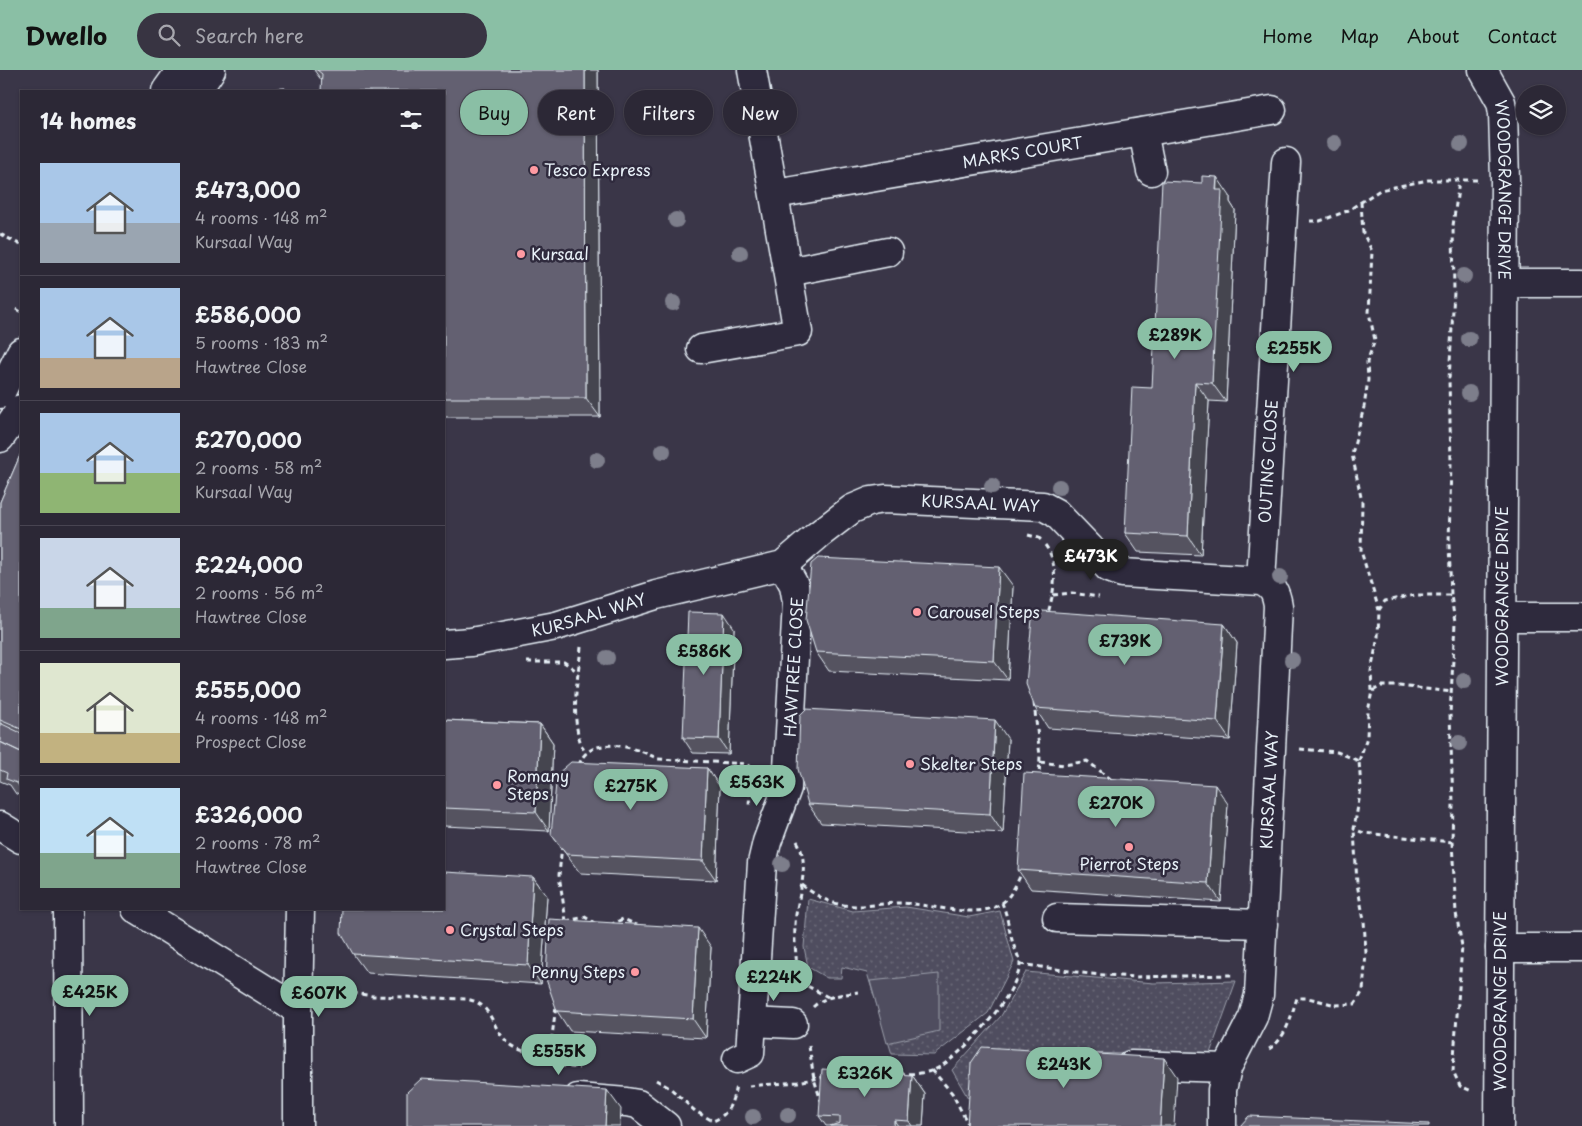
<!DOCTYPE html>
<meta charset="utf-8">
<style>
:root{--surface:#2c2836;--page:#383442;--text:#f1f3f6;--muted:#a6a6ad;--line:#484451;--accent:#8abfa5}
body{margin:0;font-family:"Playpen Sans",sans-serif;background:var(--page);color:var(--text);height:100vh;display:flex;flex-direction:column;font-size:19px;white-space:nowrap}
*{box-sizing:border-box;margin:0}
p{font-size:16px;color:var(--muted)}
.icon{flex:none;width:28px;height:28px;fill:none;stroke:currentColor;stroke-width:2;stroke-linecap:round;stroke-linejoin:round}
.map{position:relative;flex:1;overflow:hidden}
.drawer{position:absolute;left:20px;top:20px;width:425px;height:820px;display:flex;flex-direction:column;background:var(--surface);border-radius:0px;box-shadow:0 1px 4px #0004,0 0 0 1px var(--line)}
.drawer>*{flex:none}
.top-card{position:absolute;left:460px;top:20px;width:475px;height:45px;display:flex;gap:10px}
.buttons{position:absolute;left:1516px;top:15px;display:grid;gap:10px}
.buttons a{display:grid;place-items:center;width:50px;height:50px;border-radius:50%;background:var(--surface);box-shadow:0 1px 4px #0004,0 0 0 1px var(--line);font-size:25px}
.price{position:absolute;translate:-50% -42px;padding:0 11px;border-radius:18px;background:var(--accent);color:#111;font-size:16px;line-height:32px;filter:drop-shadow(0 1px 2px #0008)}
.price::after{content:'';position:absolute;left:50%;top:30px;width:15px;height:11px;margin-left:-8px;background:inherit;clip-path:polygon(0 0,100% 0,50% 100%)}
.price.on{background:#222;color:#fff}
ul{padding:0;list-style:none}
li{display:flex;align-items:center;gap:15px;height:125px;padding:0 20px}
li+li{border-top:1px solid var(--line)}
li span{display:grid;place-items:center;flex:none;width:140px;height:100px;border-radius:0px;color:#555}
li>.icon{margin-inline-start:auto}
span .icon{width:60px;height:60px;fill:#fffc;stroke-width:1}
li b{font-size:21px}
h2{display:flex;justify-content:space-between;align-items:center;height:60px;padding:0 20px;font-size:21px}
.chip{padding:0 18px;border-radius:22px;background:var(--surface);box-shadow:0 1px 4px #0004,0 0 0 1px var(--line);font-size:18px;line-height:45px}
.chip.on{background:var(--accent);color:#111}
header{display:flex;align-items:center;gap:30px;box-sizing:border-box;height:70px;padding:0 25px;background:var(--accent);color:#111}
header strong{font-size:24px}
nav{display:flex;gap:28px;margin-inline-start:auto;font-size:18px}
.search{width:350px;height:45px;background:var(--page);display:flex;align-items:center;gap:12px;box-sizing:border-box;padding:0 18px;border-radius:28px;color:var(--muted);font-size:19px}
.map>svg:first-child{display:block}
</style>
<header>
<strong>Dwello</strong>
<div class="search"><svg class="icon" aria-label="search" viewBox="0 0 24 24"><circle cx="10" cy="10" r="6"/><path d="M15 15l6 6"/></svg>Search here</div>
<nav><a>Home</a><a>Map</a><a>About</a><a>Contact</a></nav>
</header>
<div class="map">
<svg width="1582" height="1056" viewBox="0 0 1582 1056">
<defs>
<pattern id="grass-dots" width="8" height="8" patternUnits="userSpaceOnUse" patternTransform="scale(1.25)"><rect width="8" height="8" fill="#504e5f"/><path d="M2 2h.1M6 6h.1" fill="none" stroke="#696877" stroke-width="1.8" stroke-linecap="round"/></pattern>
</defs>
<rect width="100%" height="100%" fill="#3a3648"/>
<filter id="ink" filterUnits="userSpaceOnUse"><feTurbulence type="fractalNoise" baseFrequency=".02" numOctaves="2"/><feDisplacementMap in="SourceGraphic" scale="10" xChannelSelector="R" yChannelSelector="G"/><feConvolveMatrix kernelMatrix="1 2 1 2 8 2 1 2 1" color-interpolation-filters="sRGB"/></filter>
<g filter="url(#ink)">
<path fill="url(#grass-dots)" stroke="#9ca0ac" d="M808,829l45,12 53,-4 63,10 31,-6 14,51 -26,51 -54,42 -42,-1 -25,-81 -25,-6 -1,11h-14l-19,-11 -4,-20z
M1026,902l128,11 82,-2 -27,75 -208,-5 -33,47 -16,-28 49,-54z"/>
<path fill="#504e5f" stroke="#9ca0ac" d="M939,904v57l-52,12 -17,-62z"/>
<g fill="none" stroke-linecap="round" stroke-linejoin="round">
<g stroke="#e8f1f8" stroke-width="31">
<g id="minor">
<path id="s1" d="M1483,0l18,32 2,11 2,66 -6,947"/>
<path d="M1143,62l8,39"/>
<path id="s2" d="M775,124l497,-84"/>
<path d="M788,202l100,-20"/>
<path d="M1505,213h77"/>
<path d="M701,279l97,-17 -46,-262"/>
<path id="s3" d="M1261,511l25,-419"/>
<path d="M1502,547h80"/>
<path id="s4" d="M444,574l27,-2 85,-16 100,-31 127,-30 35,-30 34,-26 19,-8 14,-2 158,7 13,7 53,55 13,5 139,8c12,5 15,12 17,25l-18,369 -1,20 -6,22 -26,51 -5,22v36"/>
<path d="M0,756l21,13"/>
<path d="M68,839l1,217"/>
<path d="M136,839l162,101"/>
<path d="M1057,848l206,6"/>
<path d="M1500,878h82"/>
<path d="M752,952l41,2"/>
<path id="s5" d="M737,989l13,-6 12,-190 5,-21 20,-54 10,-186 -3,-17 -11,-20"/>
<path d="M1131,995l96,3"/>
<path d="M578,1028l48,4 12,2 28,22"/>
<path d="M298,1056v-116l2,-101"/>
</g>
</g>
<g stroke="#e8f1f8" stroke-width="31">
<path id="major" d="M166,21l15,-21
M197,21l14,-21
M0,324l21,-42
M0,368l21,-29"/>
</g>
<path stroke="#e8f1f8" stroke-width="3" stroke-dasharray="5 4" stroke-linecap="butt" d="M1361,132l2,31 9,18 -3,62 6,27 -8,22 1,18 -4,27 -12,47 10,48 -1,49 18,59
M1310,151h10l27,-10 33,-21 48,-10h49
M0,164l21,11
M16,239l5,3
M1028,465l11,3 2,2
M1045,475c15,19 9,47 3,68
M1053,525l19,-2 27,4
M581,577c-3,32 -13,78 5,107
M527,592h37l14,10
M1373,621l8,-5h18l53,6
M1034,633l6,53 -1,21
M1300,679l37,3 22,9 2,27 -7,41 10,4 88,9 1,-38 -3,-90 5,-91 -4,-28 -2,-51 2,-82 -2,-82 5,-88 -1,-66 6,-45
M1359,691l8,-24 1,-25 4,-21 -1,-20 7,-34 1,-27 6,-9 30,-6h36
M1040,692l24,3 23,-4 25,19
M579,695c10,-32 58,-18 79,-6l89,5 4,5 -2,38
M797,771c15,26 -1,57 -2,84 -1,19 2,37 3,56l30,16
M1452,772l4,71 6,33 -9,125 7,15 12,5
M562,775l-3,30 7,46 -1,2
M802,815c12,9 26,18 41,20 19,3 39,-2 57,-2 29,0 77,18 102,0 8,-5 17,-23 20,-32
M566,851l19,-4 11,7
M610,855l13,-6 16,7
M1020,894l70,10 45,3 97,-2
M326,919l47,7 93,3c29,5 23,29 44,45 11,9 24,8 36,13 5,2 9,6 14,8 6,2 13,2 19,3
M813,937c12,-12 30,-12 45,-15
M809,976l5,33 7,22
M1269,979c17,-10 22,-33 28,-51h11l28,7 19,-1 8,-13 3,-38 -2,-33 -7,-36 -3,-55
M546,987l5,-13 5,-38
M932,1000l20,23 17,33
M873,1003c19,-1 42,4 61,-3 27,-12 83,-75 86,-105 0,-7 -6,-17 -8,-25 -4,-13 -4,-23 -10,-37
M656,1010l14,8 25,23 18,10c16,-6 20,-20 23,-36
M749,1016l49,-4 26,-5"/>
<use href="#minor" stroke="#2f2a3d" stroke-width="28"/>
<use href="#major" stroke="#2f2a3d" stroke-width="28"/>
</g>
<g fill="#7d7e8b">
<circle cx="1334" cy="73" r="8"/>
<circle cx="1461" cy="74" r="8"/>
<circle cx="676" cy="150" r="8"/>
<circle cx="740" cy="183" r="8"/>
<circle cx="1464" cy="206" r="8"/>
<circle cx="673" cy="233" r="8"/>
<circle cx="1469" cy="269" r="8"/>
<circle cx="1469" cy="323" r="8"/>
<circle cx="663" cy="381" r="8"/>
<circle cx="597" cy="390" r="8"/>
<circle cx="992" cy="416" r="8"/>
<circle cx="1059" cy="417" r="8"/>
<circle cx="1280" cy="507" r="8"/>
<circle cx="607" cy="588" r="8"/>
<circle cx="1292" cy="590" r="8"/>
<circle cx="1464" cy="611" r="8"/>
<circle cx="1459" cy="673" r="8"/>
<circle cx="782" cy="794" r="8"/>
<circle cx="788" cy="1045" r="8"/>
<circle cx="753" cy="1047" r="8"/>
</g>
<path fill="#555361" stroke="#e8f1f8" d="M314,0h284l2,347h-156v-326l-122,-10z
M1230,126v6l5,8 -9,192 -17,-1 -8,154 -63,-3 -13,-19 27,-145z
M21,383v342l-5,-1 -6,-9 -10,-4v-279z
M1013,516l-5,94 -179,-9 -13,-19z
M1224,554l13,19 -7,97 -182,-12 -13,-20z
M734,558l-5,126 -36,-1 -10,-15z
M444,650l96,4 13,19 -4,88 -105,-5z
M1008,669l-5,94 -182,-10 -13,-19z
M707,698l13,19 -4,93 -136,-7 -29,-39z
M1228,734l-7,98 -190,-13 -13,-19z
M533,807l14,19 -6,88 -174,-11 -14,-19z
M711,877l-5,91 -136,-7 -13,-20z
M912,1005l13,19 -2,32h-97l-7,-10z"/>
<path fill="#45444f" stroke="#e8f1f8" d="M585,0h13l2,347 -14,-19z
M1217,107l13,19v6l5,8 -9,192 -14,-19z
M1195,312l14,19 -8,154 -13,-19z
M999,497l14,19 -5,94 -14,-19z
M724,543l10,15 -5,126 -10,-15z
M1224,554l13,19 -7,97 -13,-19z
M995,650l13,19 -5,94 -13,-19z
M540,654l13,19 -4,88 -13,-19z
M707,698l13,19 -4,93 -13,-19z
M21,702v17l-4,-6z
M1215,715l13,19 -7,98 -13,-19z
M533,807l14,19 -6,88 -13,-19z
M698,858l13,19 -5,91 -13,-19z
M1164,988l13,19 -3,49h-14z
M912,1005l13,19 -2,32h-11l-3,-5z
M607,1020l14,19 -1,17h-15z
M894,1050l4,6h-4z"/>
<path fill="#636171" stroke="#e8f1f8" d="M317,0h268l1,328h-142v-307h-123l1,-17z
M285,18v3h-58z
M1202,106l15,1 -1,13h6l-10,193 -17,-1 -7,154 -63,-3 7,-146 20,1 10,-207 40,2z
M21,383v276l-21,-9v-218z
M818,488l181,9 -5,94 -178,-9 -10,-32 5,-56z
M1042,541l182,13 -7,97 -182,-13 -9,-24 6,-65z
M688,542l36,1 -5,126 -36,-1z
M806,639l189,11 -5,94 -182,-10 -10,-35 2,-54z
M444,650l96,4 -4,88 -92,-4z
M0,653l21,10v19l-21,-10z
M0,672l21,10v20l-4,11 -11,-4 1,-6 -7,-3z
M571,692l136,6 -4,93 -137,-7 -15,-20 6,-60z
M1024,703l191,12 -7,98 -190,-13z
M444,802l89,5 -5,88 -175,-11 -12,-21 1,-24h102z
M549,849l149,9 -5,91 -136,-8 -11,-32z
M982,977l182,11 -4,68h-193l4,-63z
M822,999l90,6 -3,46 -15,-1v6h-64l10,-3v-6l-21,-1z
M421,1009l186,11 -2,36h-198v-34z
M1249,1046l180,8v2h-189z"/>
</g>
<g fill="#ff9aa2" stroke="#2f2a3d" stroke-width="2">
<circle cx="534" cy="100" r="5"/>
<circle cx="521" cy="184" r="5"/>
<circle cx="917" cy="542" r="5"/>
<circle cx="910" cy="694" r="5"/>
<circle cx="497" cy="715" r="5"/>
<circle cx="1129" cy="777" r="5"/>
<circle cx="450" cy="860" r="5"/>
<circle cx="635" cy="902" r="5"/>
</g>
<g text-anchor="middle" stroke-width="5" stroke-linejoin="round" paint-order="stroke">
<g font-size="16" fill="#e8f1f8" stroke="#2f2a3d">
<text dy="6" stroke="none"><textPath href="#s2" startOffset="251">MARKS COURT</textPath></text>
<text dy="6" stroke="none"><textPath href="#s1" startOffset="125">WOODGRANGE DRIVE</textPath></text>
<text dy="6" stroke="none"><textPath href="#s3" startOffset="120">OUTING CLOSE</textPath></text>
<text dy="6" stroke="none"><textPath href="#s4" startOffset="568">KURSAAL WAY</textPath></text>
<text transform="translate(1502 526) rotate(-90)" y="6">WOODGRANGE DRIVE</text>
<text dy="6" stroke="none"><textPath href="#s4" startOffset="148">KURSAAL WAY</textPath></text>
<text dy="6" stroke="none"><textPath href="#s5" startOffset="405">HAWTREE CLOSE</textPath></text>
<text transform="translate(1269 720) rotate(-87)" y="6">KURSAAL WAY</text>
<text transform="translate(1500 931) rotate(-90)" y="6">WOODGRANGE DRIVE</text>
</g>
<g font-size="16" fill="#e8f1f8" stroke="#2f2a3d" text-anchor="start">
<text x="544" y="106">Tesco Express</text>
<text x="531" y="190">Kursaal</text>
<text x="927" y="548">Carousel Steps</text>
<text x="920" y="700">Skelter Steps</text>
<text x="507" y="712">Romany<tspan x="507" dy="18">Steps</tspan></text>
<text x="1129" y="800" text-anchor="middle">Pierrot Steps</text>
<text x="460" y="866">Crystal Steps</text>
<text x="625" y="908" text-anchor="end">Penny Steps</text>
</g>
</g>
</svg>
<div class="buttons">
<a><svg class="icon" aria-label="layers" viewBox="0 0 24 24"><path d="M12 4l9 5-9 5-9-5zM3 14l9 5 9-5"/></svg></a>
</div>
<b class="price" style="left:1175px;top:290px">£289K</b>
<b class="price" style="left:1294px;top:303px">£255K</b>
<b class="price on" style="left:1091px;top:511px">£473K</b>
<b class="price" style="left:1125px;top:596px">£739K</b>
<b class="price" style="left:704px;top:606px">£586K</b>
<b class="price" style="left:757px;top:737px">£563K</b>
<b class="price" style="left:631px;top:741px">£275K</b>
<b class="price" style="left:1116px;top:758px">£270K</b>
<b class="price" style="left:774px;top:932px">£224K</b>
<b class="price" style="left:90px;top:947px">£425K</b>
<b class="price" style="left:319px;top:948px">£607K</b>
<b class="price" style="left:559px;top:1006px">£555K</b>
<b class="price" style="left:1064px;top:1019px">£243K</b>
<b class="price" style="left:865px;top:1028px">£326K</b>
<div class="top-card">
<a class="chip on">Buy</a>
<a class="chip">Rent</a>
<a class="chip">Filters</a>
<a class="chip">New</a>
</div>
<section class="drawer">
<h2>14 homes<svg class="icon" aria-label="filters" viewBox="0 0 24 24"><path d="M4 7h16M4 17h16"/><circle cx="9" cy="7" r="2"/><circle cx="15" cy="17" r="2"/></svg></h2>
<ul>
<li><span style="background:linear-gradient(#a9c7e8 60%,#9aa5b1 0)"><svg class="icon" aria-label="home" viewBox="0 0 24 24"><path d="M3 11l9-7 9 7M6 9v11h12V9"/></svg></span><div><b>£473,000</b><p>4 rooms · 148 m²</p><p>Kursaal Way</p></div></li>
<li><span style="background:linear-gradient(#a9c7e8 70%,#b9a48a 0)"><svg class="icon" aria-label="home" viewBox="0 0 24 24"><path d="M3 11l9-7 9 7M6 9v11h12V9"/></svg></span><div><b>£586,000</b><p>5 rooms · 183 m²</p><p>Hawtree Close</p></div></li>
<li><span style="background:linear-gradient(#a9c7e8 60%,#8fb573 0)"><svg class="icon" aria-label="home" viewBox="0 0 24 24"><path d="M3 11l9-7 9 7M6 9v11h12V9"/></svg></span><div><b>£270,000</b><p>2 rooms · 58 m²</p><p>Kursaal Way</p></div></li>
<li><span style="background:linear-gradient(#c9d6e8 70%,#7fa58c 0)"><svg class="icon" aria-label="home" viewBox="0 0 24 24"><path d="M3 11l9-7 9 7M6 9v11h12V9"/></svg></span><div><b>£224,000</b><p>2 rooms · 56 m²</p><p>Hawtree Close</p></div></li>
<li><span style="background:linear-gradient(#dfe7d0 70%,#c2b280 0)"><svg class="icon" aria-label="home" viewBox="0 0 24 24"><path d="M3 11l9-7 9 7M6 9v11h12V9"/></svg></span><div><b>£555,000</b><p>4 rooms · 148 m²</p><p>Prospect Close</p></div></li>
<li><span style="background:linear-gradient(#bfe0f5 65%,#7fa58c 0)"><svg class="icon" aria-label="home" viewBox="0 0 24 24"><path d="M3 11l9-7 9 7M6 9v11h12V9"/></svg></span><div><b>£326,000</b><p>2 rooms · 78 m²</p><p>Hawtree Close</p></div></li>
</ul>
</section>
</div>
